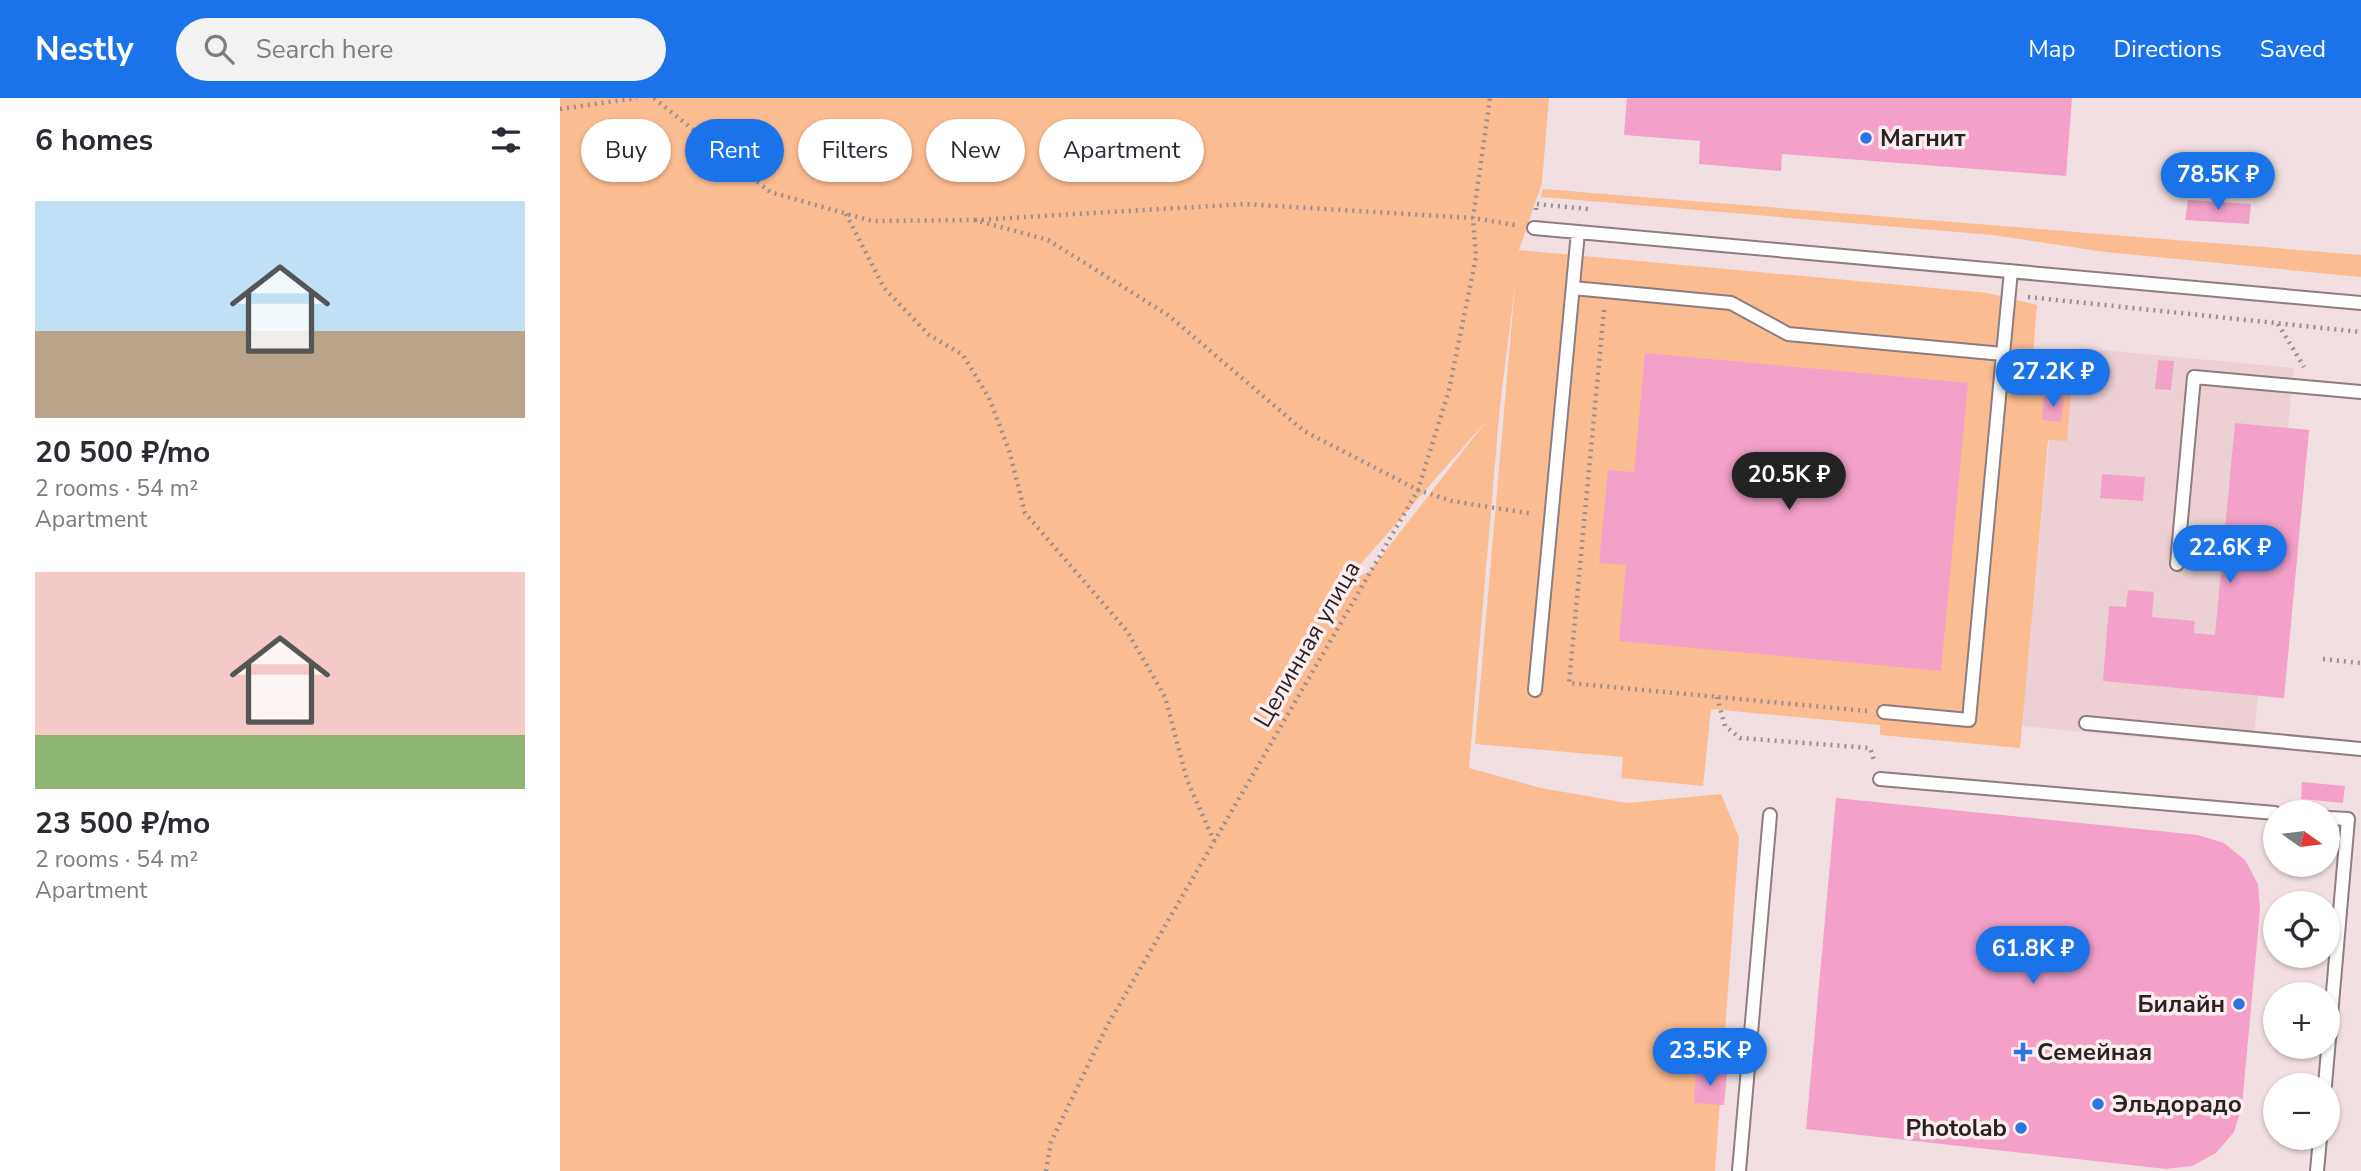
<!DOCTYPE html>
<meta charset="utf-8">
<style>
:root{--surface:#fff;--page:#f2f2f3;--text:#2b2b33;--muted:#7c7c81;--accent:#1a73e8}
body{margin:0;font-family:"Nunito Sans",sans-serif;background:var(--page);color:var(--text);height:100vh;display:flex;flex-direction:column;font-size:26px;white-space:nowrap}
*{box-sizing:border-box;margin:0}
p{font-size:23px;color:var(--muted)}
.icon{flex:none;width:38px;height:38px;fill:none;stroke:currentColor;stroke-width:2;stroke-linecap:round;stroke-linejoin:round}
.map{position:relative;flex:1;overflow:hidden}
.side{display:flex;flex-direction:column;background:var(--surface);width:560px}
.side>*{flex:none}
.hud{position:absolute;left:21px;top:21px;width:665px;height:63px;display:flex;gap:14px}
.needle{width:46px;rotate:104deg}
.buttons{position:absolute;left:1703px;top:702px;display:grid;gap:14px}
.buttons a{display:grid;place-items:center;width:77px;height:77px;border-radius:50%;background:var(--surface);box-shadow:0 2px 5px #0004;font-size:35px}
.price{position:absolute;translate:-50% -60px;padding:0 16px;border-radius:24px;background:var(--accent);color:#fff;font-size:23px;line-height:46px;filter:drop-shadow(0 2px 4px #0008)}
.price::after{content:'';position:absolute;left:50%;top:42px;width:21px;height:16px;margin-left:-10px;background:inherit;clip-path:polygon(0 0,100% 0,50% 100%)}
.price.selected{background:#222;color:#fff}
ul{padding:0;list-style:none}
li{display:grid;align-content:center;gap:14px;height:371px;padding:0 35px}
li span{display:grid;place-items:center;height:217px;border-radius:0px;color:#555}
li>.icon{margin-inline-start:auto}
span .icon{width:126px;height:126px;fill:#fffc;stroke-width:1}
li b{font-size:30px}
h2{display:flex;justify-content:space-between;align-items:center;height:84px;padding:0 35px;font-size:30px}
.pill{padding:0 24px;border-radius:32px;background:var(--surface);box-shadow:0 2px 5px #0004;font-size:24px;line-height:63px}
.pill.selected{background:var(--accent);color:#fff}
header{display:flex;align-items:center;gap:42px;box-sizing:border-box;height:98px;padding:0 35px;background:var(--accent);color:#fff}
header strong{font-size:33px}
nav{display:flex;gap:38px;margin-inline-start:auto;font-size:24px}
.search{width:490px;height:63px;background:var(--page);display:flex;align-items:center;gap:18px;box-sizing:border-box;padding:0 24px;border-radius:38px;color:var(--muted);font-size:26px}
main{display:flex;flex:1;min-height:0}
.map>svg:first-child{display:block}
</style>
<header>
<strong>Nestly</strong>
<div class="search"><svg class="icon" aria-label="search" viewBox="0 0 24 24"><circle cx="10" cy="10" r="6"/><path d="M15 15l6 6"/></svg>Search here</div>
<nav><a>Map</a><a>Directions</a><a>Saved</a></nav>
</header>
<main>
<section class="side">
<h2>6 homes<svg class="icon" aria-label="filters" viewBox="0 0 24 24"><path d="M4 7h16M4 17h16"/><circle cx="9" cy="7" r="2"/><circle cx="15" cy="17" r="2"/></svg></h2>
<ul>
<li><span style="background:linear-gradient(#bfe0f5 60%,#b9a48a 0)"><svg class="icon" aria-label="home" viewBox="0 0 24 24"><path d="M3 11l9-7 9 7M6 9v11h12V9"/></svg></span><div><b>20 500 ₽/mo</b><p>2 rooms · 54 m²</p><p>Apartment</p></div></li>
<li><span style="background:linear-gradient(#f6c9c9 75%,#8fb573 0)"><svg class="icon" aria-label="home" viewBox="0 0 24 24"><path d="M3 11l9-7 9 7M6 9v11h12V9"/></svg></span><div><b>23 500 ₽/mo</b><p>2 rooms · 54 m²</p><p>Apartment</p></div></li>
</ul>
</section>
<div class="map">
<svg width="1801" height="1073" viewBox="0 0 1801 1073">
<rect width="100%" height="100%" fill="#f2dfe1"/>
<path fill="#ecd0d3" d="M1520,250l214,20 -6,60 21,2 -25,268 -26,-2 -5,52 -232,-22 28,-286 18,1 -13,-71 1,-14z"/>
<path fill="#fcbc91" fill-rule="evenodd" d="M0,0h989l-7,85 -23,67 469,43 49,12 -5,62 41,4 -6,70 -19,-1 -28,308 -140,-13v-10l-169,-16 -8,77 -82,-8 2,-21 -148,-13 40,-458 -15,119 -31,363 72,20 86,15 94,-9 18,43 -24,334h-1155zM927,322l-117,151 -26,13v-1z
M983,91l818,66v22l-256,-25 -112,-17 -452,-38z"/>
<path fill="#f4a1ca" d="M1067,0h445l-6,78 -284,-22 -1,17 -82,-7 1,-23 -76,-6z
M1628,102l63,4 -2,20 -64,-4z
M1085,255l323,30 -27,288 -322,-30 7,-76 -27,-2 9,-93 26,2z
M1598,262l16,1 -3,29 -16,-1z
M1484,298l20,2 -3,24 -19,-2z
M1675,325l74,7 -25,268 -181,-17 6,-75 17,1 2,-17 26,2 -2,25 43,4 -1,12 21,2z
M1542,376l43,3 -2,24 -43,-3z
M1742,684l43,4 -2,17 -42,-4z
M1276,700l362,37 26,8 21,17 13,24 2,26 -18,196 -8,26 -18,21 -24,13 -26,3 -360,-40z
M1136,972l31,3 -3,32 -30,-2z"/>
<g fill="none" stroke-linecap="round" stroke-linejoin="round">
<g stroke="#8e7d7f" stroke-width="16">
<path id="lane" d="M974,130l827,75
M1013,190l158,15 57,31 215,20 8,-83
M1617,466l17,-187 167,15
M975,592l43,-458
M1324,614l85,8 34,-366
M1526,625l275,26
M1320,681l395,34
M1765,987l23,-266 -20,-1
M1179,1073l31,-356
M1757,1073l3,-33"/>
</g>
<path stroke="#9b8e8f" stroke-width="4.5" stroke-dasharray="2 5" stroke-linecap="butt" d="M94,0l116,94 102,29 103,-1 73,20 120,75 136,116 114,59 34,11 81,13
M0,11l77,-11
M976,112v-6l52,5
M286,116l38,74 45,47 34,20 26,43 20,52 16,63 102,118 38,66 22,83 27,61
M415,122l270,-16 228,14 42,7
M1468,199l333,35
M1044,212l-35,373 298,28
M1718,226l26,43
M1763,561l38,4
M1157,599l8,29 15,12 130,10 5,15
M486,1073l5,-29 56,-116 311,-536 31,-100 27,-133 -3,-39 17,-120"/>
<use href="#lane" stroke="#fff" stroke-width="12"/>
</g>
<g fill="#2c74e0" stroke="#fdedef" stroke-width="2.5">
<circle cx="1306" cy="40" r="7"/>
<circle cx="1679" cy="906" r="7"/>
<path d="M1459.5 943.5h7v7h7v7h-7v7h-7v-7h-7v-7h7z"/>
<circle cx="1538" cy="1006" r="7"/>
<circle cx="1461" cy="1030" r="7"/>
</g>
<g text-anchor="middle" stroke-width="7" stroke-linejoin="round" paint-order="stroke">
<g font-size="24" font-weight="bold" fill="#292223" stroke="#fdedef" text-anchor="start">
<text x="1320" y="48">Магнит</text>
<text x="1665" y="914" text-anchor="end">Билайн</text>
<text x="1477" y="962">Семейная</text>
<text x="1552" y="1014">Эльдорадо</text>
<text x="1447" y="1038" text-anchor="end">Photolab</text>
</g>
<g font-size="24" fill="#292223" stroke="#fdedef">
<text transform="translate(747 546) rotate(-60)" y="8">Целинная улица</text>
</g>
</g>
</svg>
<div class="buttons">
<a><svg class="needle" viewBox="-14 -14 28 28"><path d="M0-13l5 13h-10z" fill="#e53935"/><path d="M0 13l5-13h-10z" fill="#7c7c81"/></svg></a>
<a><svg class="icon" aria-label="locate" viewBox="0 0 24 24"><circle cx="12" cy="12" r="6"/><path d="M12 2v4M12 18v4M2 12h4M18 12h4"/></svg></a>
<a>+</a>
<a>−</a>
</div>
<b class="price" style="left:1658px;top:114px">78.5K ₽</b>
<b class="price" style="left:1493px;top:311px">27.2K ₽</b>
<b class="price selected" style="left:1229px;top:414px">20.5K ₽</b>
<b class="price" style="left:1670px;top:487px">22.6K ₽</b>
<b class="price" style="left:1473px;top:888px">61.8K ₽</b>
<b class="price" style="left:1150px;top:990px">23.5K ₽</b>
<div class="hud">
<a class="pill">Buy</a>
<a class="pill selected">Rent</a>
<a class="pill">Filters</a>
<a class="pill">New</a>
<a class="pill">Apartment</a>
</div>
</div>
</main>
